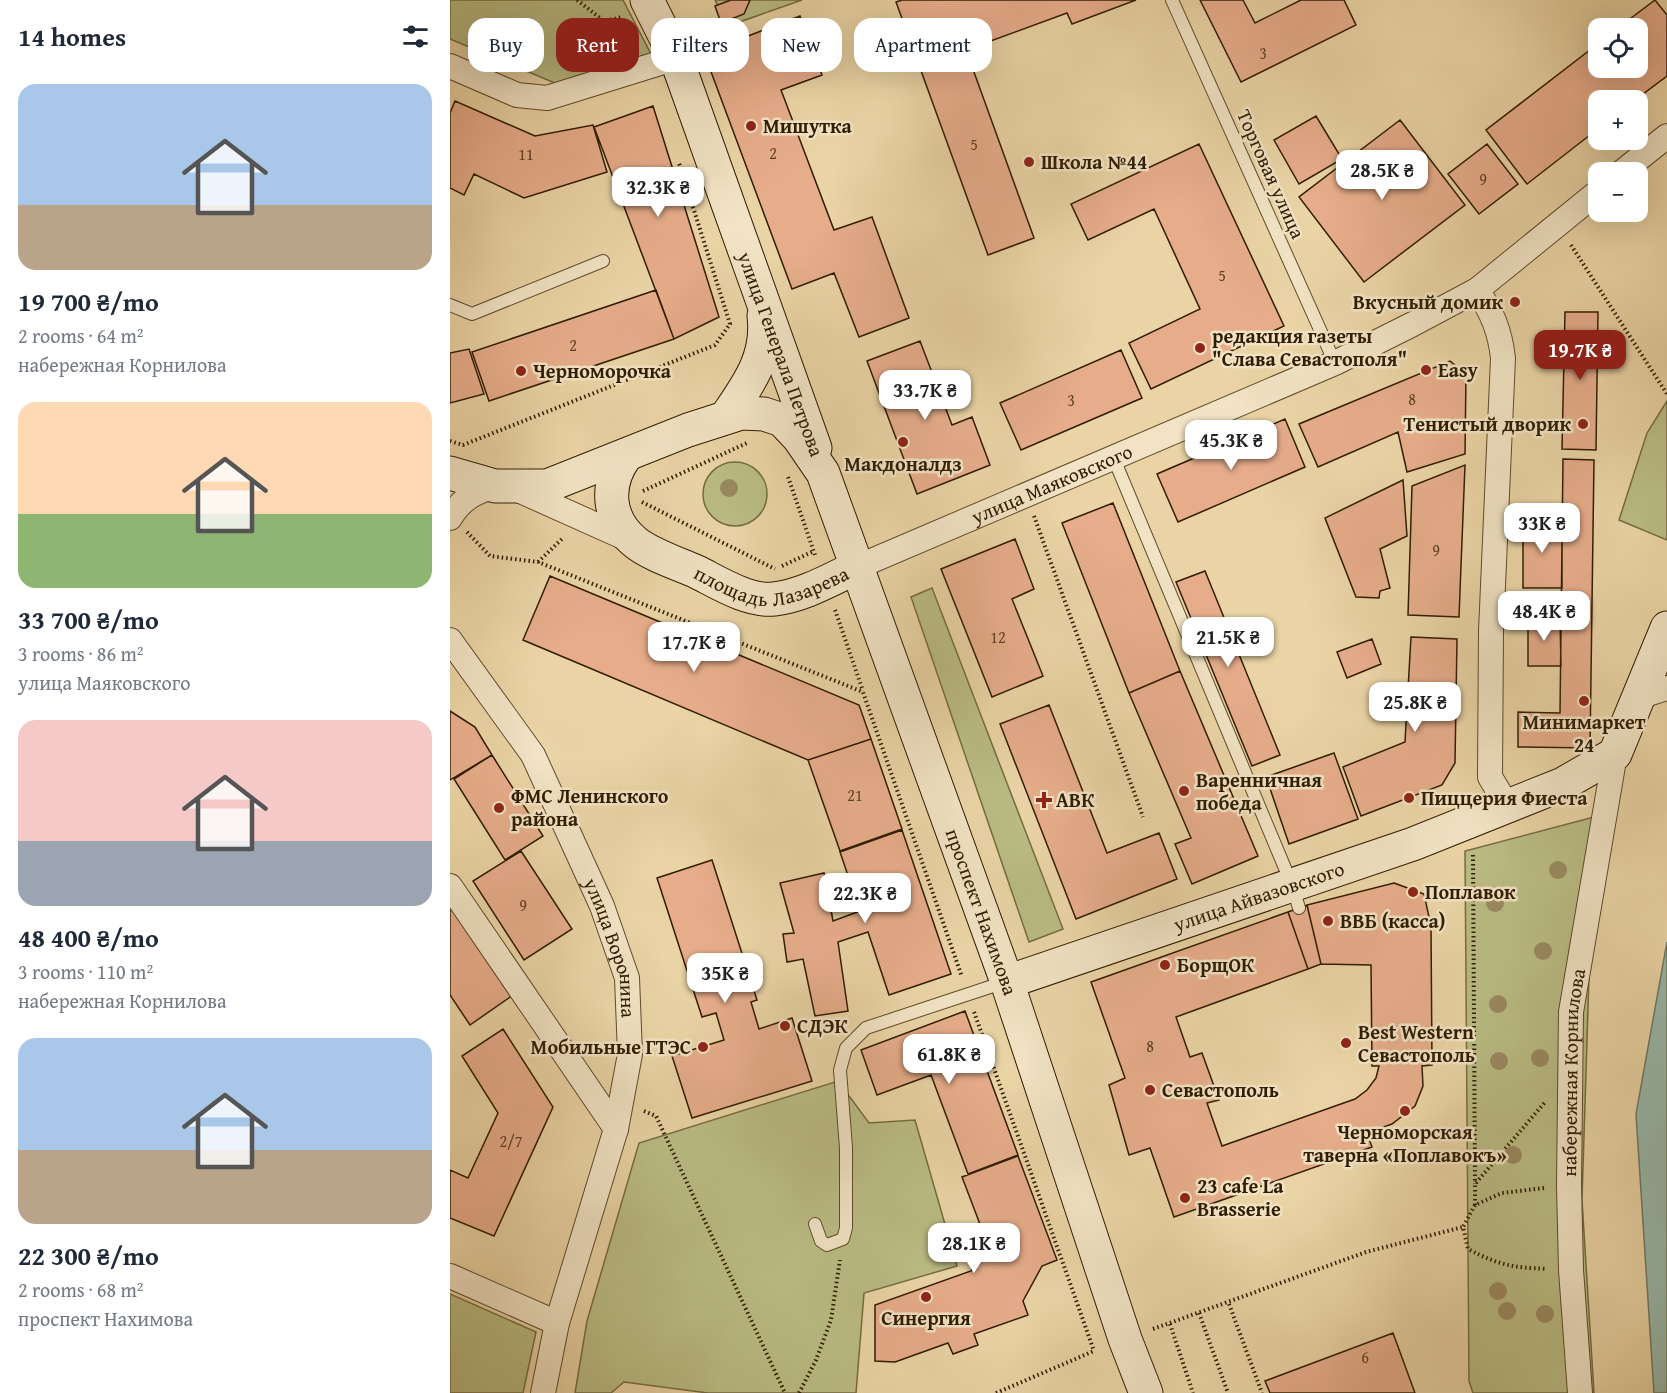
<!DOCTYPE html>
<meta charset="utf-8">
<style>
:root{--surface:#fff;--page:#f6f6f7;--text:#1f2937;--muted:#747a83;--accent:#8f2418}
body{margin:0;font-family:"Gentium Book Plus",serif;background:var(--page);color:var(--text);height:100vh;display:flex;flex-direction:column;font-size:22px;white-space:nowrap}
*{box-sizing:border-box;margin:0}
p{font-size:20px;color:var(--muted)}
.icon{flex:none;width:33px;height:33px;fill:none;stroke:currentColor;stroke-width:2;stroke-linecap:round;stroke-linejoin:round}
.map{position:relative;flex:1;overflow:hidden}
.drawer{display:flex;flex-direction:column;background:var(--surface);width:450px}
.drawer>*{flex:none}
.top-card{position:absolute;left:18px;top:18px;width:570px;height:54px;display:flex;gap:12px}
.buttons{position:absolute;left:1138px;top:18px;display:grid;gap:12px}
.buttons a{display:grid;place-items:center;width:60px;height:60px;border-radius:12px;background:var(--surface);box-shadow:0 6px 24px #0002;font-size:30px}
.price{position:absolute;translate:-50% -51px;padding:0 14px;border-radius:12px;background:#fff;color:#222;font-size:20px;line-height:39px;filter:drop-shadow(0 2px 3px #0008)}
.price::after{content:'';position:absolute;left:50%;top:36px;width:18px;height:14px;margin-left:-9px;background:inherit;clip-path:polygon(0 0,100% 0,50% 100%)}
.price.on{background:var(--accent);color:#fff}
ul{padding:0;list-style:none}
li{display:grid;align-content:center;gap:12px;height:318px;padding:0 18px}
li span{display:grid;place-items:center;height:186px;border-radius:18px;color:#555}
li>.icon{margin-inline-start:auto}
span .icon{width:108px;height:108px;fill:#fffc;stroke-width:1}
li b{font-size:26px}
h2{display:flex;justify-content:space-between;align-items:center;height:72px;padding:0 18px;font-size:26px}
.tag{padding:0 21px;border-radius:18px;background:var(--surface);box-shadow:0 6px 24px #0002;font-size:21px;line-height:54px}
.tag.on{background:var(--accent);color:#fff}
main{display:flex;flex:1;min-height:0}
.map>svg:first-child{display:block}
</style>
<main>
<section class="drawer">
<h2>14 homes<svg class="icon" aria-label="filters" viewBox="0 0 24 24"><path d="M4 7h16M4 17h16"/><circle cx="9" cy="7" r="2"/><circle cx="15" cy="17" r="2"/></svg></h2>
<ul>
<li><span style="background:linear-gradient(#a9c7e8 65%,#b9a48a 0)"><svg class="icon" aria-label="home" viewBox="0 0 24 24"><path d="M3 11l9-7 9 7M6 9v11h12V9"/></svg></span><div><b>19 700 ₴/mo</b><p>2 rooms · 64 m²</p><p>набережная Корнилова</p></div></li>
<li><span style="background:linear-gradient(#ffd9b3 60%,#8fb573 0)"><svg class="icon" aria-label="home" viewBox="0 0 24 24"><path d="M3 11l9-7 9 7M6 9v11h12V9"/></svg></span><div><b>33 700 ₴/mo</b><p>3 rooms · 86 m²</p><p>улица Маяковского</p></div></li>
<li><span style="background:linear-gradient(#f6c9c9 65%,#9aa5b1 0)"><svg class="icon" aria-label="home" viewBox="0 0 24 24"><path d="M3 11l9-7 9 7M6 9v11h12V9"/></svg></span><div><b>48 400 ₴/mo</b><p>3 rooms · 110 m²</p><p>набережная Корнилова</p></div></li>
<li><span style="background:linear-gradient(#a9c7e8 60%,#b9a48a 0)"><svg class="icon" aria-label="home" viewBox="0 0 24 24"><path d="M3 11l9-7 9 7M6 9v11h12V9"/></svg></span><div><b>22 300 ₴/mo</b><p>2 rooms · 68 m²</p><p>проспект Нахимова</p></div></li>
</ul>
</section>
<div class="map">
<svg width="1217" height="1393" viewBox="0 0 1217 1393">
<rect width="100%" height="100%" fill="#ead4a5"/>
<filter id="stains"><feTurbulence type="fractalNoise" baseFrequency=".00333" numOctaves="4"/><feColorMatrix values="0 0 0 0 .2 0 0 0 0 .09 0 0 0 0 .02 0 0 0 .5 -.17"/></filter>
<radialGradient id="worn" r=".72"><stop offset=".6" stop-color="#630" stop-opacity="0"/><stop offset="1" stop-color="#630" stop-opacity=".3"/></radialGradient>
<path fill="#babc84" stroke="#756c42" stroke-width="1.5" d="M0,0h173l29,56 -90,30 -112,-47z
M265,0h87l-74,26z
M1217,401v139l-48,-20 28,-87z
M253 494a32 32 0 1 1 64 0a32 32 0 1 1-64 0Z
M482,588l131,341 -34,13 -118,-345z
M1144,817l-12,383 12,193h-121l-4,-12 -4,-530z
M388,1081l31,42 46,-3 42,146 -93,27 -8,100h-148l-84,-11 -13,11h-36l12,-72 52,-178z
M0,1294l86,38 -13,61h-73z"/>
<path fill="#98b8ab" stroke="#6e7a67" stroke-width="1.5" d="M1217,942v451h-13l-18,-279z"/>
<path fill="#e7ad8b" stroke="#301c01" stroke-width="1.5" d="M281,0h19l-6,14 -23,9 -6,-17z
M452,0h234l-64,24 -5,-11 -101,37 68,188 -46,17 -92,-253z
M750,0h43l12,23 46,-23h43l12,25 -115,57z
M1205,0l12,15v61l-32,24h-36v28l-72,56 -41,-54 113,-87v25h39v-40h-20z
M350,16l22,59 -41,15 53,140 38,-13 37,101 -50,19 -25,-64 -42,16 -88,-236z
M5,101l80,35 58,-11 14,47 -83,26 -50,-24 -10,21 -14,-7v-75z
M203,106l66,211 -45,22 -80,-212z
M866,116l26,43 -43,25 -25,-44z
M950,120l65,85 -101,77 -65,-85z
M749,144l85,182 -133,63 -22,-46 71,-34 -46,-100 -66,31 -17,-36z
M1037,144l31,40 -39,30 -31,-40z
M206,290l18,49 -185,62 -17,-49z
M1115,312h33l-2,138 -34,-1z
M470,341l32,84 20,-8 18,48 -73,29 -50,-133z
M19,349l15,45 -34,9v-50z
M671,350l21,48 -121,52 -21,-47z
M1000,361l16,13 -1,80 -58,18 -9,-40 -80,35 -19,-43z
M835,419l20,48 -127,55 -21,-48z
M1113,459l31,1 -4,288 -72,-1v-35l42,1z
M1015,465l-6,152 -51,-2 4,-129z
M953,480l4,56 -27,13 10,39 -10,3 -1,7 -23,-1 -31,-79z
M663,503l67,168 -51,22 -67,-170z
M1073,519h39v69h-39z
M565,539l19,50 -22,10 31,77 -51,21 -51,-128z
M755,571l75,184 -28,11 -76,-184z
M100,576l309,129 12,34 -63,21 -285,-120z
M1110,618l1,48h-33v-47z
M961,637l46,2 -2,124 -13,22 -81,31 -18,-49 62,-25z
M922,639l9,25 -34,14 -10,-26z
M730,671l78,185 -66,28 -17,-40 16,-6 -62,-145z
M599,705l58,148 52,-20 18,46 -101,40 -76,-195z
M0,711l25,16 17,28 -42,25z
M421,739l31,90 -62,22 -32,-91z
M884,753l24,66 -69,25 -23,-67z
M42,755l51,81 -38,24 -51,-81z
M452,830l49,144 -62,21 -21,-63 -30,10 10,69 -33,5 -12,-57 -16,3 -4,-28 11,-1 -14,-50 44,-10 9,48 27,-10 -20,-59z
M71,851l51,78 -48,31 -51,-79z
M262,860l45,140 -6,2 8,27 33,-11 20,63 -120,37 -20,-62 52,-16 -8,-27 -14,4 -45,-139z
M944,883l30,11 7,32 1,139 -10,1 1,20 -8,20 -23,18 -25,9 5,14 -198,70 -24,-69 -21,7 -20,-70 16,-7 -34,-96 197,-70 20,57 -132,48 14,40 12,-4 17,47 -12,3 15,43 133,-47 12,-9 9,-12 3,-12h-7l-1,-101 -50,-1 -14,-59z
M0,905l63,90 -43,30 -20,-30z
M857,905l14,59 -13,5 -20,-57z
M515,1011l53,144 -50,19 -37,-99 -54,20 -16,-45z
M53,1029l50,78 -59,129 -44,-18v-48l18,8 30,-65 -36,-57z
M568,1156l39,104 -15,6 -19,35 5,14 -54,19 4,11 -25,9 -5,-11 -53,19 -20,-1v-56l96,-34 15,-31 -24,-63z
M943,1333l22,60h-145l-5,-12z"/>
<g fill="none" stroke-linecap="round" stroke-linejoin="round">
<g stroke="#5e4a2a" stroke-width="14">
<path id="lane" d="M722,0l163,363
M0,305l22,9 131,-53
M664,459l178,426 7,23
M365,1224l6,17 6,4 16,-6 3,-11v-80l-6,-78 6,-22 20,-20 139,-46"/>
</g>
<g stroke="#5e4a2a" stroke-width="26">
<g id="street">
<path d="M0,66l67,29 30,3 129,-40"/>
<path d="M1172,172l45,-36"/>
<path d="M1027,290c15,22 23,41 26,68l-12,273 -1,146 18,30"/>
<path d="M66,489l116,52"/>
<path d="M0,518c11,-19 25,-26 45,-32"/>
<path id="s1" d="M405,568l480,-205 78,-39 64,-34 122,-99"/>
<path id="s2" d="M0,640l83,115 69,151 25,72 3,76 -14,75 -59,194 -14,70"/>
<path d="M1188,697l29,-9"/>
<path d="M0,886l166,243"/>
<path d="M0,1276l107,47"/>
<path id="s3" d="M1130,1393l-9,-123 -2,-85 2,-173 44,-258"/>
</g>
</g>
<g stroke="#301c01" stroke-width="35">
<g id="secondary">
<path d="M197,0l29,58 139,390"/>
<path d="M276,417c22,-32 43,-60 38,-101"/>
<path id="s4" d="M175,457c-20,28 -18,62 10,85 14,12 44,22 62,30 22,11 52,30 77,27 28,-3 56,-19 81,-31"/>
<path id="s5" d="M0,473l45,13h52l141,-56 53,-17 23,1 18,6 17,18 24,35 184,509 118,357 21,54"/>
<path id="s6" d="M557,982l406,-138 150,-60 52,-30 52,-126"/>
</g>
</g>
<path stroke="#301c01" stroke-width="4" stroke-dasharray="1.5 3" stroke-linecap="butt" d="M127,0l27,21 18,-4
M1121,245l96,149
M0,441l13,4 252,-100 15,-21 -51,-161
M338,477l27,78
M193,491l104,-48
M192,502l133,67
M584,516l109,301
M17,532l23,24 48,6 325,130 99,285
M88,562l26,-25
M332,566l32,-15
M385,610l28,81
M1023,855l2,329
M524,1012l120,339
M194,1111l12,5 129,277
M1094,1188l-42,5 -27,12 -12,22 5,22c33,17 43,18 79,20
M1025,1205v-21l71,-83
M779,1304l33,89
M749,1313l29,80
M720,1324l23,69
M703,1329l213,-77 97,-25
M349,1393l17,-33 15,-40 9,-60
M546,1393l98,-42"/>
<use href="#lane" stroke="#f1e3c4" stroke-width="12"/>
<use href="#street" stroke="#f1e3c4" stroke-width="24"/>
<use href="#secondary" stroke="#f1e3c4" stroke-width="33"/>
</g>
<g fill="#9a8960">
<circle cx="279" cy="488" r="9"/>
<circle cx="1108" cy="870" r="9"/>
<circle cx="1045" cy="903" r="9"/>
<circle cx="1093" cy="951" r="9"/>
<circle cx="1048" cy="1004" r="9"/>
<circle cx="1090" cy="1058" r="9"/>
<circle cx="1049" cy="1061" r="9"/>
<circle cx="1063" cy="1155" r="9"/>
<circle cx="1048" cy="1291" r="9"/>
<circle cx="1057" cy="1311" r="9"/>
<circle cx="1095" cy="1314" r="9"/>
</g>
<g fill="#8f2418" stroke="#f1e3c4" stroke-width="2">
<circle cx="301" cy="126" r="6"/>
<circle cx="579" cy="162" r="6"/>
<circle cx="1065" cy="302" r="6"/>
<circle cx="750" cy="348" r="6"/>
<circle cx="976" cy="370" r="6"/>
<circle cx="71" cy="371" r="6"/>
<circle cx="1133" cy="424" r="6"/>
<circle cx="453" cy="442" r="6"/>
<circle cx="1134" cy="701" r="6"/>
<circle cx="734" cy="791" r="6"/>
<circle cx="959" cy="798" r="6"/>
<path d="M591 791h6v6h6v6h-6v6h-6v-6h-6v-6h6z"/>
<circle cx="49" cy="808" r="6"/>
<circle cx="963" cy="892" r="6"/>
<circle cx="878" cy="921" r="6"/>
<circle cx="715" cy="965" r="6"/>
<circle cx="335" cy="1026" r="6"/>
<circle cx="896" cy="1043" r="6"/>
<circle cx="253" cy="1047" r="6"/>
<circle cx="700" cy="1090" r="6"/>
<circle cx="955" cy="1111" r="6"/>
<circle cx="735" cy="1198" r="6"/>
<circle cx="476" cy="1297" r="6"/>
</g>
<g text-anchor="middle" stroke-width="5" stroke-linejoin="round" paint-order="stroke">
<g font-size="16" fill="#5e4024">
<text x="813" y="59">3</text>
<text x="524" y="150">5</text>
<text x="323" y="159">2</text>
<text x="76" y="160">11</text>
<text x="1033" y="185">9</text>
<text x="772" y="281">5</text>
<text x="123" y="351">2</text>
<text x="962" y="405">8</text>
<text x="621" y="406">3</text>
<text x="986" y="556">9</text>
<text x="548" y="643">12</text>
<text x="405" y="801">21</text>
<text x="73" y="911">9</text>
<text x="700" y="1052">8</text>
<text x="61" y="1147">2/7</text>
<text x="915" y="1363">6</text>
</g>
<g font-size="20" font-weight="bold" fill="#301c01" stroke="#f1e3c4" text-anchor="start">
<text x="313" y="133">Мишутка</text>
<text x="591" y="169">Школа №44</text>
<text x="1053" y="309" text-anchor="end">Вкусный домик</text>
<text x="762" y="343">редакция газеты<tspan x="762" dy="23">"Слава Севастополя"</tspan></text>
<text x="988" y="377">Easy</text>
<text x="83" y="378">Черноморочка</text>
<text x="1121" y="431" text-anchor="end">Тенистый дворик</text>
<text x="453" y="471" text-anchor="middle">Макдоналдз</text>
<text x="1134" y="729" text-anchor="middle">Минимаркет<tspan x="1134" dy="23">24</tspan></text>
<text x="746" y="787">Варенничная<tspan x="746" dy="23">победа</tspan></text>
<text x="61" y="803">ФМС Ленинского<tspan x="61" dy="23">района</tspan></text>
<text x="971" y="805">Пиццерия Фиеста</text>
<text x="606" y="807">АВК</text>
<text x="975" y="899">Поплавок</text>
<text x="890" y="928">ВВБ (касса)</text>
<text x="727" y="972">БорщОК</text>
<text x="347" y="1033">СДЭК</text>
<text x="908" y="1039">Best Western<tspan x="908" dy="23">Севастополь</tspan></text>
<text x="241" y="1054" text-anchor="end">Мобильные ГТЭС</text>
<text x="712" y="1097">Севастополь</text>
<text x="955" y="1139" text-anchor="middle">Черноморская<tspan x="955" dy="23">таверна «Поплавокъ»</tspan></text>
<text x="747" y="1193">23 cafe La<tspan x="747" dy="23">Brasserie</tspan></text>
<text x="476" y="1325" text-anchor="middle">Синергия</text>
</g>
<g font-size="20" fill="#301c01" stroke="#f1e3c4">
<text transform="translate(821 174) rotate(66)" y="7">Торговая улица</text>
<text transform="translate(331 354) rotate(70)" y="7">улица Генерала Петрова</text>
<text dy="7" stroke="none"><textPath href="#s1" startOffset="214">улица Маяковского</textPath></text>
<text dy="7" stroke="none"><textPath href="#s4" startOffset="244">площадь Лазарева</textPath></text>
<text dy="7" stroke="none"><textPath href="#s6" startOffset="266">улица Айвазовского</textPath></text>
<text dy="7" stroke="none"><textPath href="#s5" startOffset="882">проспект Нахимова</textPath></text>
<text dy="7" stroke="none"><textPath href="#s2" startOffset="351">улица Воронина</textPath></text>
<text dy="7" stroke="none"><textPath href="#s3" startOffset="321">набережная Корнилова</textPath></text>
</g>
</g>
<rect width="100%" height="100%" filter="url(#stains)"/>
<rect width="100%" height="100%" fill="url(#worn)"/>
</svg>
<div class="buttons">
<a><svg class="icon" aria-label="locate" viewBox="0 0 24 24"><circle cx="12" cy="12" r="6"/><path d="M12 2v4M12 18v4M2 12h4M18 12h4"/></svg></a>
<a>+</a>
<a>−</a>
</div>
<b class="price" style="left:932px;top:201px">28.5K ₴</b>
<b class="price" style="left:208px;top:218px">32.3K ₴</b>
<b class="price on" style="left:1130px;top:381px">19.7K ₴</b>
<b class="price" style="left:475px;top:421px">33.7K ₴</b>
<b class="price" style="left:781px;top:471px">45.3K ₴</b>
<b class="price" style="left:1092px;top:554px">33K ₴</b>
<b class="price" style="left:1094px;top:642px">48.4K ₴</b>
<b class="price" style="left:778px;top:668px">21.5K ₴</b>
<b class="price" style="left:244px;top:673px">17.7K ₴</b>
<b class="price" style="left:965px;top:733px">25.8K ₴</b>
<b class="price" style="left:415px;top:924px">22.3K ₴</b>
<b class="price" style="left:275px;top:1004px">35K ₴</b>
<b class="price" style="left:499px;top:1085px">61.8K ₴</b>
<b class="price" style="left:524px;top:1274px">28.1K ₴</b>
<div class="top-card">
<a class="tag">Buy</a>
<a class="tag on">Rent</a>
<a class="tag">Filters</a>
<a class="tag">New</a>
<a class="tag">Apartment</a>
</div>
</div>
</main>
